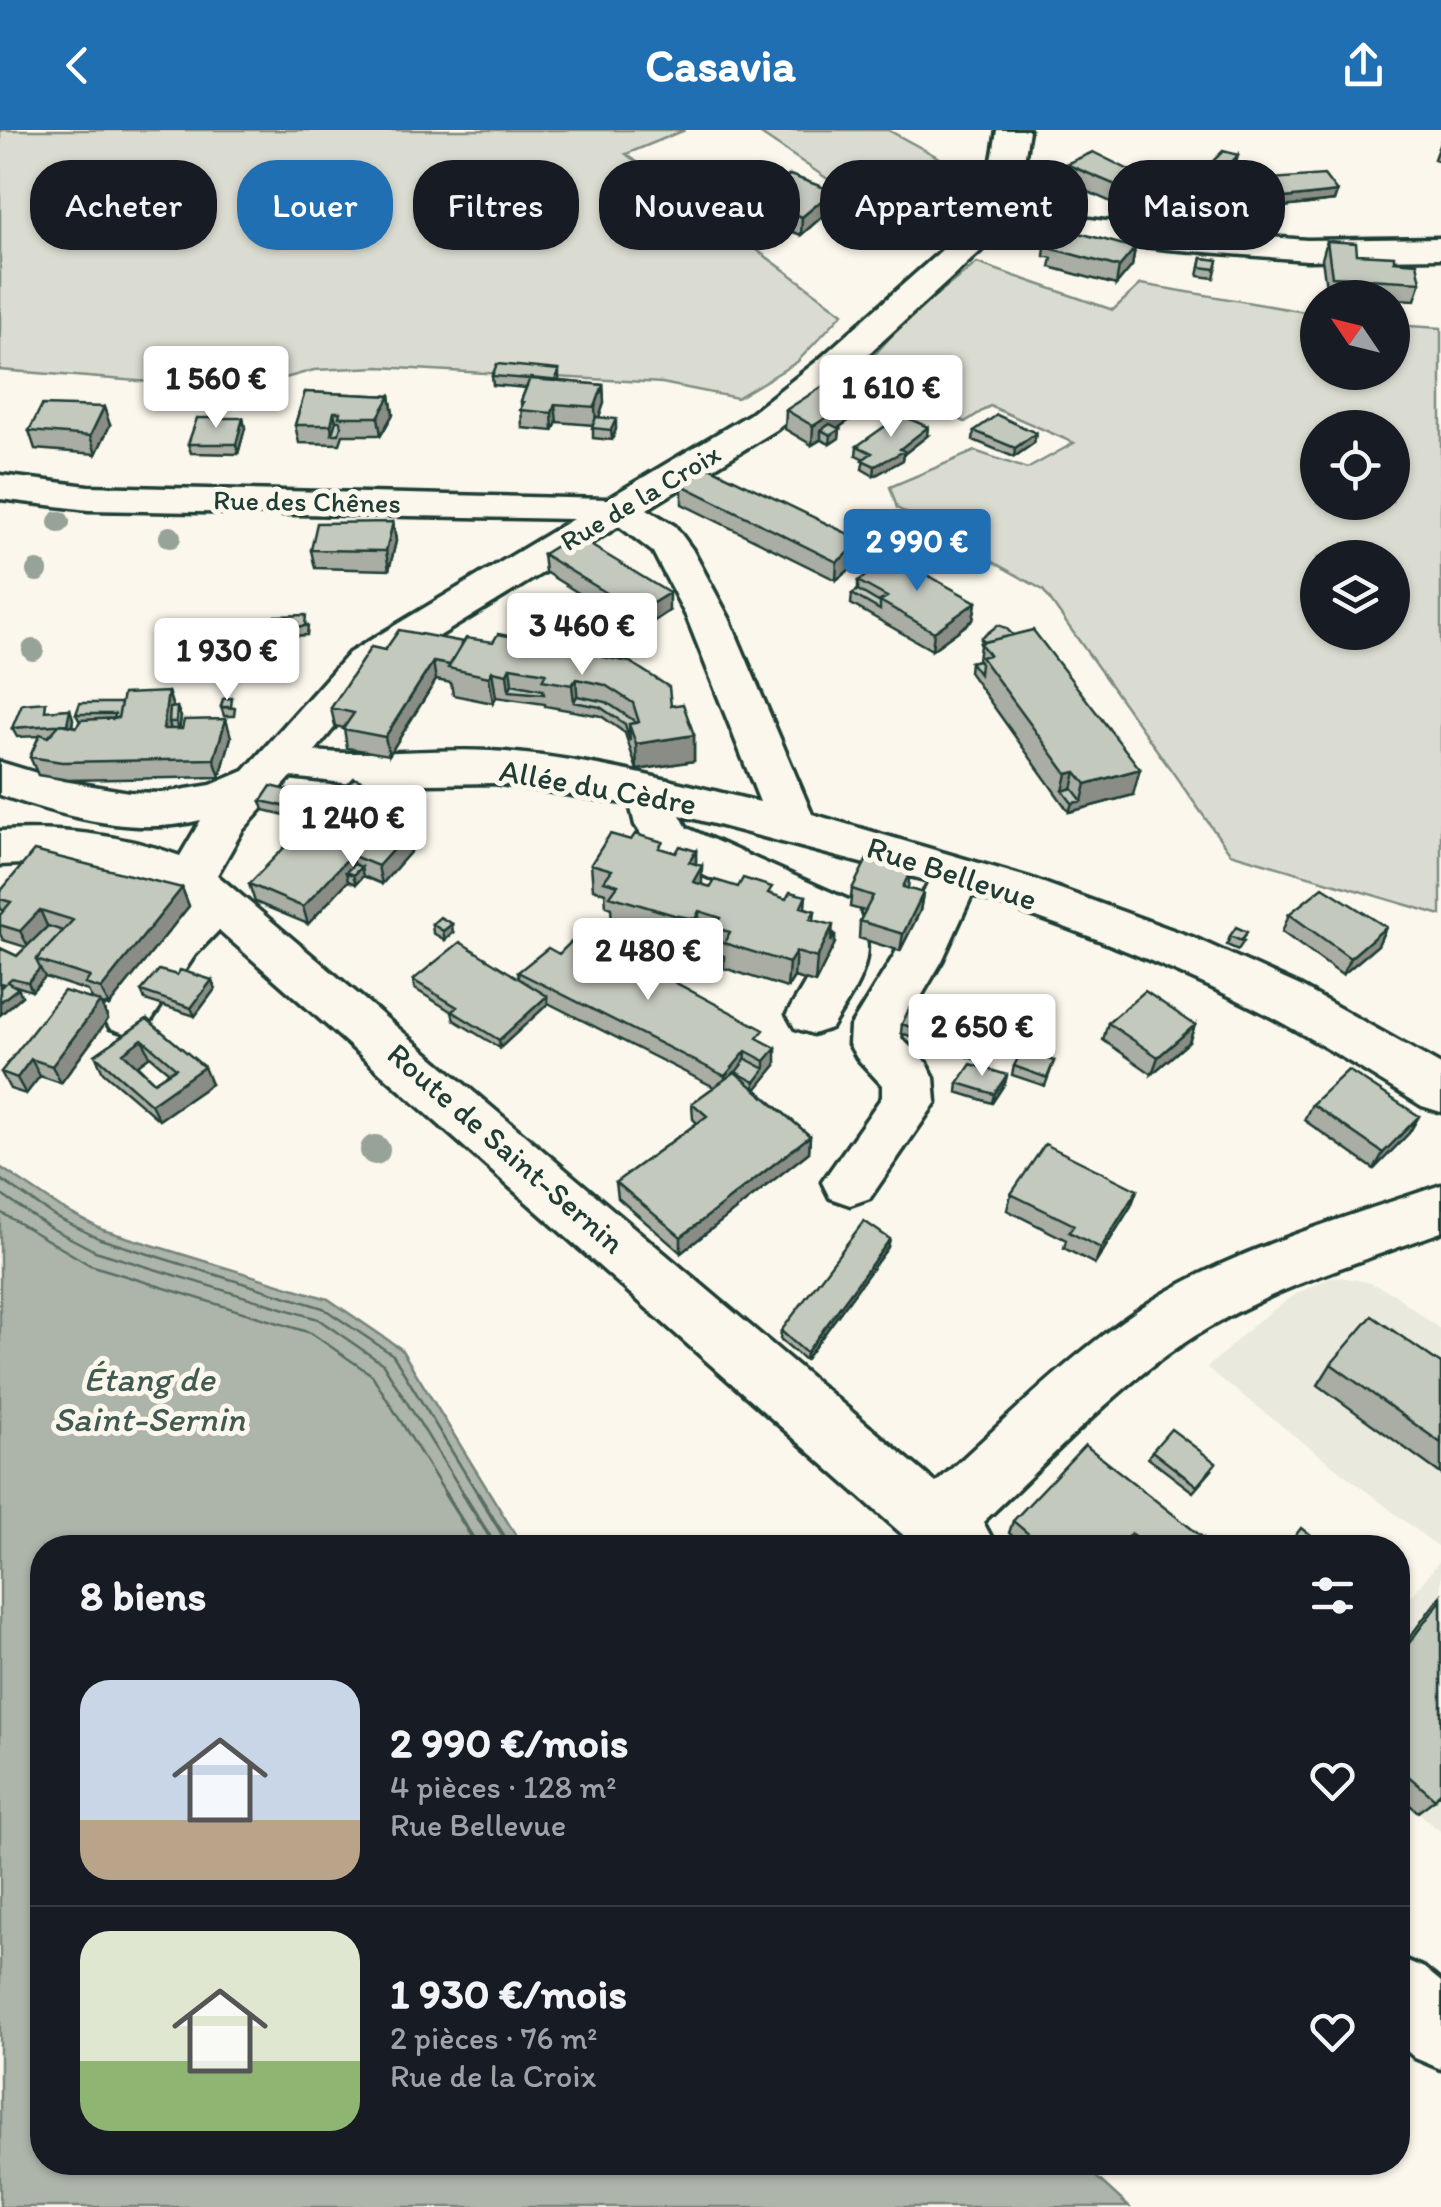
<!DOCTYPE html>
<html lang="fr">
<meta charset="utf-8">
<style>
:root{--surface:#171b24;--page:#242831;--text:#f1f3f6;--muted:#9ea1a6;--line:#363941;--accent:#1f6fb2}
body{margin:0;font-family:Itim,sans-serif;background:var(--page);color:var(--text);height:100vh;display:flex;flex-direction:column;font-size:38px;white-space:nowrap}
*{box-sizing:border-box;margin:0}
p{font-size:32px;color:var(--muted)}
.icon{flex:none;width:55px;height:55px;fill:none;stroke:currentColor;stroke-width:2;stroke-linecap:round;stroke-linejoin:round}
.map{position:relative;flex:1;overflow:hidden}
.drawer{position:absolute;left:30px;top:1405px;width:1380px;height:640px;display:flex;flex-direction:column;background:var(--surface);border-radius:40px;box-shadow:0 2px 8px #0004}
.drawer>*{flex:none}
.guide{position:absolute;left:30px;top:30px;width:1382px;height:90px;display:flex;gap:20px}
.needle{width:65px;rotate:305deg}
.tools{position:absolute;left:1300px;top:150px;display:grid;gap:20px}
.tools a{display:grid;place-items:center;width:110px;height:110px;border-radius:50%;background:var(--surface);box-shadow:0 2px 8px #0004;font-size:50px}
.price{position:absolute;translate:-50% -85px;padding:0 22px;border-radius:10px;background:#fff;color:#222;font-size:32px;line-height:65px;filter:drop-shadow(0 2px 5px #0008)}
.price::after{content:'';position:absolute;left:50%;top:60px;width:30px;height:22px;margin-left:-15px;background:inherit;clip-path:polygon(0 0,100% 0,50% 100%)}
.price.selected{background:var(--accent);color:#fff}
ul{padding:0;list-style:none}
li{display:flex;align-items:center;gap:30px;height:250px;padding:0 50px}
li+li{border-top:2px solid var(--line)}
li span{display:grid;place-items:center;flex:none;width:280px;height:200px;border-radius:30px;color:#555}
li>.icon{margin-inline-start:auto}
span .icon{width:120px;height:120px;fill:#fffc;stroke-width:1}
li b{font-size:42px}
h2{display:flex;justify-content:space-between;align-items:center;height:120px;padding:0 50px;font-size:42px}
.tag{padding:0 35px;border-radius:40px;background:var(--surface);box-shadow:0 2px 8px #0004;font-size:35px;line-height:90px}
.tag.selected{background:var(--accent);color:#fff}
header{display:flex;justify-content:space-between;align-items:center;height:130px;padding:0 50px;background:var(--accent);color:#fff;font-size:45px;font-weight:700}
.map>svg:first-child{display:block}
</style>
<header><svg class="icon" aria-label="back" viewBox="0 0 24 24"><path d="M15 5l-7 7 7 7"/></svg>Casavia<svg class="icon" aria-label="share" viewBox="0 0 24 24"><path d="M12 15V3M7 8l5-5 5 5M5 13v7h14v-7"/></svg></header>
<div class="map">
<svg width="1441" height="2077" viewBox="0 0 1441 2077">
<rect width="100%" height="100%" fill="#fbf7ec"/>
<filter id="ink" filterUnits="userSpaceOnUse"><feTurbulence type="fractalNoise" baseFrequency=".01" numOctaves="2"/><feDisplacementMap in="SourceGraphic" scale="20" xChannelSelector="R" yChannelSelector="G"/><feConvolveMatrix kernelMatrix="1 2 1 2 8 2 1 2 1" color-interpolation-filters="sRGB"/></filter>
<g filter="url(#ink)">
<path fill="#eae9de" d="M1333,1146l35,6 26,12 47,36v219l-234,-181 51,-47 38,-27z
M1441,1429v273l-43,-37v-182z"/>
<path fill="#dbdcd1" stroke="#7d8c82" stroke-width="2.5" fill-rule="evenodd" d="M0,0h685l-59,24 217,159 -46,49 -60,36 -75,-15 -283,-16 -65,3 -36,10 -128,2 -150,-12z
M755,0h133l79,43 6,19 -12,21 -29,24 -51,-22z
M977,133l136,47 28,-26 176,30 1,58h74l1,-47 48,3v587l-211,-62 -187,-263 -146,-82 -7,-21 85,-36 52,18 47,-26 -84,-37 -25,16 -103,-53 46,-52zM1318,298h74v74h-74zM1318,428h74v74h-74z"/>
<path fill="#adb4aa" stroke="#74847b" stroke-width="2.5" d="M0,1037l61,41 42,22 225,69 73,50 122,198 -481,1v614h1038l49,45h-1129z"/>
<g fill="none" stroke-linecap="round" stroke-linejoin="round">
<path stroke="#586d63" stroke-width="2.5" d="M0,1049l56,38 44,22 223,69 70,47 86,141
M0,1064l49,33 46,24 223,68 65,45 82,132
M0,1082l90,53 221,68 61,42 75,121"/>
<path stroke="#586d63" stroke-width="4" d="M445,1364l34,54
M463,1364l34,54
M478,1364l33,54"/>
<g stroke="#1f3d34" stroke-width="7">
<path id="minor" d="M997,0h32l-9,55 -9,24 157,20 139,11 134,-2v20l-134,2 -139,-11 -168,-21 -15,19 -143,131 -66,52 -129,79 28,17 17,23 37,69 83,196 218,64 162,59 108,49 141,79v47l-19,-6c-61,-37 -122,-76 -186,-107 -85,-41 -175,-75 -264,-104l-30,66 -40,68 -1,9 26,25 7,15 2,24 -66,96 -20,7 -20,-7 -8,-16 60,-85v-12l-25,-27 -8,-14 1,-17 45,-73 34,-73 -249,-66 7,13 166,74c30,52 6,81 -22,126l-18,6 -18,-6 -8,-14c17,-30 37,-52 28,-88l-162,-74 -18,-27 -5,-21 -136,-21 -133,2 -70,-8 -49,54 -25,44 719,608c73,-65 144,-140 229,-190 85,-49 183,-76 276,-108v47c-79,29 -160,53 -233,96 -84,49 -154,128 -225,194l14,26h-79l-699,-618 -24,25 -49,73 -18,6 -18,-6 -8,-14c22,-41 52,-79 85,-112 -59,-35 -120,-41 -187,-37v-34c63,-3 121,3 180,25l21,-36c-66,17 -138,-4 -201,-25v-33l63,19 66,11 33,1 49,-8 33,-14 105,-118 224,-134 -485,-9 -88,-11v-24l88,11 519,13 143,-85 66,-52 145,-129c26,-31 30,-65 36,-103zM619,396l34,26 34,66 73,184c-89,-21 -179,-46 -270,-51 -58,-3 -117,6 -175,0l64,-78z
M1398,1827l26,11 17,14v87l-26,-11 -17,-15z"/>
</g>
<use href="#minor" fill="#fbf7ec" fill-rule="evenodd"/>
</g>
<g fill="#97a298">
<circle cx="59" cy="392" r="11"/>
<circle cx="170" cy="407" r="11"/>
<circle cx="37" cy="441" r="11"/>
<circle cx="33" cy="520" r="11"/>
<circle cx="375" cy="1020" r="15"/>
</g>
<path fill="#a9ada3" stroke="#1f3d34" stroke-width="2.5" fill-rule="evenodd" d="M1441,10v21l-7,-2z
M1212,32l24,2 -11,11 -15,-4z
M1066,34l72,30 -23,10 -51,-23z
M1271,49l66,13 -3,9 -52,6 -13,-19z
M766,61l66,17 -31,27 -35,-13z
M1046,108l89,10 -3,18 -16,19 -66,-18 2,-9 -8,-2z
M1327,111l30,13 37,7 27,21 -6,18 -23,-1v-1l-65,-4 -5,-35z
M1202,128l16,2 -4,18 -16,-2z
M559,240v11l44,4 1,18 -5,14 17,12 -4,11 -19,-2v-13l-36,-3 -4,9 -31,-3 -1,-27 5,-13 -33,-3 -1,-9z
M305,262l85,4 3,18 -12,21h-38l-3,9 -41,-1 -4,-18z
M881,269l-43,29 2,1 -1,9 -9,6 -9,-4 -9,5 -27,-16 1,-19z
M243,288l2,10 -7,26 -47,-1 -3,-9z
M110,295l-14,29 -61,-5 -6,-18z
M974,301l62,2 -2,10 -20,14 -41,-17z
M927,306l-23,18 -1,6 -29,16 -12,-7 2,-10 -8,-4 1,-9z
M682,355l181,56 -1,19 -26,20 -154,-76z
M393,392l3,19 -7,29 -74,-2 -4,-18z
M543,424l126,57 -30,20 -94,-59z
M858,451l118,21 -3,18 -41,30 -81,-46 1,-10 6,-4z
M308,495l-1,10 -31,2 -2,-9z
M981,508l152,157 -64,17 -100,-140 1,-10 8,-2z
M463,512l101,4 42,4 1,7 64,49 23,29v26l-57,9 -12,-37 -24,-17 -56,-10v-2l-49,-7 -3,6 -40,-8 -2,-12 -15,-3 -47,75 -42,-7 -3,-20 -9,-2 -4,-18 54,-58z
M168,562l5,16 8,9 -2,12 52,8 -11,40 -151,3 -31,-5 -8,-18 9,-21 -22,1 -5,-9 38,-17 20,-2 3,10 -1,7 4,1 4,-5 -4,-8z
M221,577l14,1 -1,8h-10z
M386,661l2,9 -7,10 38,32 -37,42 -19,-8 -7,8 -8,-3 -40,43 -53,-22 -6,-18z
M312,666l2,9 -9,15 -41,-10 -3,-9z
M663,719l13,4 20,-2v13l6,21 9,2h27l48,12 20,-3 -1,12 10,3 -1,9 21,14v9l-20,40 -21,-6 -7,11 -63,-20v-12l-9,-3v-3l-20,-6 -20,-3 -63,-19 -1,-14 -5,-2 -1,-13 -12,-4 -2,-25z
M910,742l-2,16 15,5 -3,18 -20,40 -41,-13 1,-17 5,-10 -15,-4 2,-18z
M182,758l7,18 -80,100 -7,-2 6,15 -47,64 -21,-7 -14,18 -16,-5 -9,-17 91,-73 -4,-8 -43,-14 -13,14 -16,-5 6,10 -22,19v-67l17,8 9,-9 -23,-7 -3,-6v-19l3,-3 -3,-5v-15z
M1289,784l97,13 -8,18 -36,30 -60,-43z
M432,794l21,9 -8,7 -12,-7z
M1230,806l14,5 -6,9 -11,-5z
M559,824l205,88 12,23 -20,24 54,47 -1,16 -128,101 -63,-55 -2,-16 81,-59 -4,-4 -1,-16 22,-16 -166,-84 -48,45 -46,-28 -2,-8 -37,-23 -2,-9 106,-2 -1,-6z
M215,859l-20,27 -50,-16 -4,-9z
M147,889l64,65 -52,36 -56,-48 -8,-17zM150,926l19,16 -15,10 -17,-17z
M1108,893l87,2 -6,17 -37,32 -49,-34z
M902,894l86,20 -9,17 -78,-28z
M1054,931l-9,25 -33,-11 2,-9z
M1007,945l-2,8 -13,20 -35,-11 1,-9z
M1312,974l107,12 -10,17 -35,36 -70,-49z
M1137,1060l-6,16 -36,58 -31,-16 2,-8 -59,-30 4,-16z
M888,1117l-83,113 -25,-21 1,-8z
M1331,1234h110v110l-123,-89z
M1152,1321l60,19 -19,22 -45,-34z
M1013,1391l193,19 -5,8h-75l-2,-2 -1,2h-98l-16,-15z
M1441,1465v196l-6,8 -17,13 -20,-17v-142z"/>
<path fill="#898d85" stroke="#1f3d34" stroke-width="2.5" d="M1238,25l-2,9 -11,11 3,-9z
M1141,46l-3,18 -23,10 3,-18z
M833,61l-1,17 -31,27 1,-18z
M1337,62l-3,9 -52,6 2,-9z
M1135,118l-3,18 -16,19 3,-18z
M883,251l-2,18 -52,35 -8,-4v9l-9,6 1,-19z
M603,255l1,18 -8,23 -1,-19z
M390,266l3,18 -12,21 -3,-18z
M555,274l2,18 -4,9 -1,-18z
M104,277l6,18 -14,29 -6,-18z
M334,282l4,18 -6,4 -1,-9z
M243,288l2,10 -7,26 -2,-10z
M616,289v10l-4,11 -1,-10z
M928,297l-1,9 -23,18 -1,6 -29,16 1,-10z
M840,299l-1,9 -9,6 1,-9z
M1036,303l-2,10 -20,14 1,-9z
M393,392l3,19 -7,29 -3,-19z
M863,411l-1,19 -26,20 1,-18z
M669,463v18l-30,20 -1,-19z
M976,472l-3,18 -41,30 2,-18z
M433,532l3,18 -47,75 -4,-18z
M510,537l3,24h-4l-2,-17z
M492,541l4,26 -3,6 -4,-26z
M576,549l2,24 -4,-1 -2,-17z
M168,562l6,18 -5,12 2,8 -8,-1z
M177,577l4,10 -2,14 -3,-9z
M70,579l3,10 -2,14 -4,-9z
M226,589l5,18 -11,40 -6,-18z
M694,605v26l-57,9 -1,-26z
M1140,639l-7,26 -64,17 3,-9 10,-2 4,-17z
M1076,642l-6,26 -7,-7 4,-17z
M386,661l2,9 -17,23 -2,-9z
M312,666l2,9 -9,15 -3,-10z
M416,694l3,18 -37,42 -4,-18z
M696,721v26l-7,-15z
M351,725l5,18 5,-6 2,9 -7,8 -3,-9 -7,-3 2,9 -40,43 -5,-17z
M702,736v26l-9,-10z
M182,758l7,18 -80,100 -8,-17z
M923,763l-3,18 -20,40 3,-17z
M40,780l8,18 -19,20 -9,-17z
M699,781v25l-4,-1v-16z
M452,794l1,9 -8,7 -2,-9z
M833,795l-2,17 4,-8v9l-20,40 2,-25z
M1386,797l-8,18 -36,30 8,-17z
M796,822l-2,25 -7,11 2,-25z
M40,838l5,9 -13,14 -4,-9z
M212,850l3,9 -20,27 -4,-8z
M18,858l4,8 -22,19v-13z
M547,866l1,8 -48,44 -1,-8z
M100,872l8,17 -47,64 -9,-17z
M1195,895l-6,17 -37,32 6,-17z
M142,909l8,17 -19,14 -8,-17z
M776,918v17l-21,26v-9l10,-13v-8z
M746,921l-1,17 -9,4 -11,20v-16z
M31,929l9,17 -14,18 -9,-16z
M204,937l7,17 -52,36 -8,-16z
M1007,945l-2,8 -13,20 2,-9z
M1419,986l-10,17 -35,36 9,-16z
M810,1006l-1,16 -128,101v-16z
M1137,1060l-6,16 -36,58 6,-16z
M890,1109l-2,8 -83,113 1,-7z"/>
<path fill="#c4c9be" stroke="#1f3d34" stroke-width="2.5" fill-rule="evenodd" d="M1223,21l15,4 -10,11 -16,-4z
M1093,22l48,24 -23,10 -52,-22z
M790,45l43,16 -31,26 -36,-13 13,-8 -13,-5z
M1324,45l13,17 -53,6 -13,-19z
M1057,97l78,21 -16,19 -66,-18 7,-7 -14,-4z
M1327,111l29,2 1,11 37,2v5l23,2 4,19 -89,-5z
M1202,128l16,2 -2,9 -16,-2z
M497,234l62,6 -4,11 -63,-5z
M853,237l30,14 -70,45 -27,-16z
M530,248l73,7 -8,22 -40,-3 -3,9 -32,-3 4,-8 -3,-1z
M305,262l85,4 -12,21h-39l1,-5h-6l-3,13h-36z
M42,275l62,2 -14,29 -61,-5z
M901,285l27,12 -28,22 4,2 -29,15 -13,-6 10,-7 -15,-7z
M997,285l39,18 -21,15 -41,-17z
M596,287l20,2 -5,11 -19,-2z
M197,288h46l-7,26h-48z
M336,291h4l1,5 -2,8h-7z
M830,294l10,5 -9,6 -10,-5z
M709,337l154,74 -26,21 -155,-77z
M393,392l-7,29 -75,-1 6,-27z
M574,405l95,58 -31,19 -95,-58z
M894,427l82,45 -42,30 -54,-31 7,-4 -29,-16z
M858,460l22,13v7l-28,-16z
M306,485l-1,11 -31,2 1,-12z
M998,495l8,3 7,7 -29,7 -3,-4z
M399,500l64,12 -13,23 -17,-3 -48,75 -42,-8 11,-16 -23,-5 40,-61 14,3z
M1033,500l107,139 -54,15 -10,-12 -9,2 -86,-117 8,-2 -9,-12z
M498,504l66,12 1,-3 41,7 -3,7 27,5 39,25 2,19 12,-2 11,31 -58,9 -7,-20 10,-2 -6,-19 -28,-18 -29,-6 -4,6 -30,-5 4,-7 -36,-6 -3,7 -15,-3 -3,6 -41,-9 18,-30 27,4z
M978,530l2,4 -1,10 -9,-12z
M512,554l31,6 1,4 -35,-3z
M168,562l-5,37h19l2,-9 42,-1 -12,40 -152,3 -32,-5 10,-23 8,3 12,-13 16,3 5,-7 37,-2 5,-24z
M577,566l29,6 27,18 2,3 -6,1 1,17 -5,-17 -25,-17 -26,-5z
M232,568l-1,9h-10l2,-8z
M46,572l-1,9 25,-2 -3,15 -55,4 10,-24z
M80,573h41l-3,15 -4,1 1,-5h-39z
M177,577l-1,15h-7l1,-14z
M354,648l32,13 -12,17 -35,-14z
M271,656l41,10 -10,14 -41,-9z
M1072,658l10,13 -10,2 -9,-12z
M337,663l79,31 -38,42 -27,-11 -48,52 -54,-23z
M610,704l21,6 4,-6 28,8 -4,6 17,5 4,-7 16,5 -7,11 13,4 -9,16 18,5 4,-7 23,7 5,-9 29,9 -4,6 18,6 4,-7 16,4 -5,11 14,4 -5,8 23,6 -16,33 -21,-6 -7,11 -65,-20 6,-11 -15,-4 6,-10 -22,-7 -4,8 -21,-4 -64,-19 8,-11 -14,-4 8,-11 -21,-6z
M34,721l148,37 -81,101 -16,-5 5,-7 -54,-17 37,-40 -33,-10 -20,21 -20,-6v-10l11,-13 -11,-3v-7z
M867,729l43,13 -7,15 20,6 -20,41 -43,-13 13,-25 -21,-7z
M354,734l7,3 -8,8 -7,-3z
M1323,757l63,40 -36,31 -61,-44z
M440,787l12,7 -9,7 -11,-7z
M48,796l15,5 -27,29 4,8 -12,14 -16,-4 -5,4 11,6 -18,14v-14l4,-4 -4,-1v-35l17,8z
M1236,797l11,5 -6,9 -11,-5z
M699,798l16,4v9l-20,-6z
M581,802l183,98 -7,8 19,10 -11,13 -19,-10 -21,25 -207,-104 30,-24 11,6z
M460,812l87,54 -48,44 -47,-29 5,-4 -44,-27z
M159,840l18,5 3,-5 32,10 -21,28 -50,-17z
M64,861l36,11 -48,64 -21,-7 -14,19 -16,-6z
M1145,861l50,34 -37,32 -50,-34z
M910,877l80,28 -9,18 -79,-29z
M147,889l57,48 -53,37 -56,-49zM142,909l34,29 -22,14 -31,-29z
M1022,920l32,11 -7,17 -33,-12z
M746,929l19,10 -10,13 -19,-10z
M971,934l36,11 -13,19 -36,-11z
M1348,940l71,46 -36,37 -71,-49z
M735,942l75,64 -129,101 -65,-55 91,-66 -15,-13z
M1045,1014l92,46 -36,58 -32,-16 5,-7 -63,-31z
M864,1091l26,18 -84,114 -25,-22z
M1372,1186l69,48v79l-110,-79z
M1171,1299l45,34 -19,23 -45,-35z
M1085,1315l121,95 -7,8h-51l-17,-15 -13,15h-73l-32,-27z
M1301,1398l25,20h-40z
M1441,1470v191l-6,8 -37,-32v-109z"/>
</g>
<g text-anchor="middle" stroke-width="10" stroke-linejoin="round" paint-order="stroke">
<g font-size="28" fill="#1f3d34" stroke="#fbf7ec">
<text transform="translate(640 367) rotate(-31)" y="10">Rue de la Croix</text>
<text transform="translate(307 371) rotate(1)" y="10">Rue des Chênes</text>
</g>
<g font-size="32" fill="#1f3d34" stroke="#fbf7ec">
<text transform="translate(598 657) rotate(10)" y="11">Allée du Cèdre</text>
<text transform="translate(952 743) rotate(18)" y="11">Rue Bellevue</text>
<text transform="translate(506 1018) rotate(41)" y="11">Route de Saint-Sernin</text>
</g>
<g font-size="35" font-style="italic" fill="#425b52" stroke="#fbf7ec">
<text x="149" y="1261">Étang de<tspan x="149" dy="40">Saint-Sernin</tspan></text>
</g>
</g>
</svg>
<div class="tools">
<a><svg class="needle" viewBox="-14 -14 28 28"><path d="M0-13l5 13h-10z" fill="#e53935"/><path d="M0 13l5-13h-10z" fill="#9ea1a6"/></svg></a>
<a><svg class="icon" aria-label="locate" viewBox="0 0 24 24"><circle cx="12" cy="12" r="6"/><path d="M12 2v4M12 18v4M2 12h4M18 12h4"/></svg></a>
<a><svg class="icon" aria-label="layers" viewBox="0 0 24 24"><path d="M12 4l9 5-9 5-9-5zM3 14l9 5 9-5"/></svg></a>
</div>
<b class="price" style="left:216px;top:301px">1 560 €</b>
<b class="price" style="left:891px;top:310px">1 610 €</b>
<b class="price selected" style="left:917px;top:464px">2 990 €</b>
<b class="price" style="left:582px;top:548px">3 460 €</b>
<b class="price" style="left:227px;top:573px">1 930 €</b>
<b class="price" style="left:353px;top:740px">1 240 €</b>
<b class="price" style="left:648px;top:873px">2 480 €</b>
<b class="price" style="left:982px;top:949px">2 650 €</b>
<div class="guide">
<a class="tag">Acheter</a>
<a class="tag selected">Louer</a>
<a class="tag">Filtres</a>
<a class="tag">Nouveau</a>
<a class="tag">Appartement</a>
<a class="tag">Maison</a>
</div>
<section class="drawer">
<h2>8 biens<svg class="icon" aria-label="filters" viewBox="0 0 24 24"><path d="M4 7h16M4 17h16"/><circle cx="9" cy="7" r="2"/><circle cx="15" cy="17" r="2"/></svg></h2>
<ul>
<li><span style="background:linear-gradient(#c9d6e8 70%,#b9a48a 0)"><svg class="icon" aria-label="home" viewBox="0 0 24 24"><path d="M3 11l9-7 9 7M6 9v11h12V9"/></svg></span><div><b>2 990 €/mois</b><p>4 pièces · 128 m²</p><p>Rue Bellevue</p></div><svg class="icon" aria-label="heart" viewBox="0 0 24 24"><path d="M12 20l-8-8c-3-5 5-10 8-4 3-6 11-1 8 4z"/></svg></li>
<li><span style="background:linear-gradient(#dfe7d0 65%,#8fb573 0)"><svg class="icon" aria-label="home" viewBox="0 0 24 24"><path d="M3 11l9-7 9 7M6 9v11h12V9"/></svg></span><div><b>1 930 €/mois</b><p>2 pièces · 76 m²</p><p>Rue de la Croix</p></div><svg class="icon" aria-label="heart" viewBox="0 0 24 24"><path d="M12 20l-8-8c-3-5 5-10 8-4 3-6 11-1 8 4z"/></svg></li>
</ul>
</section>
</div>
